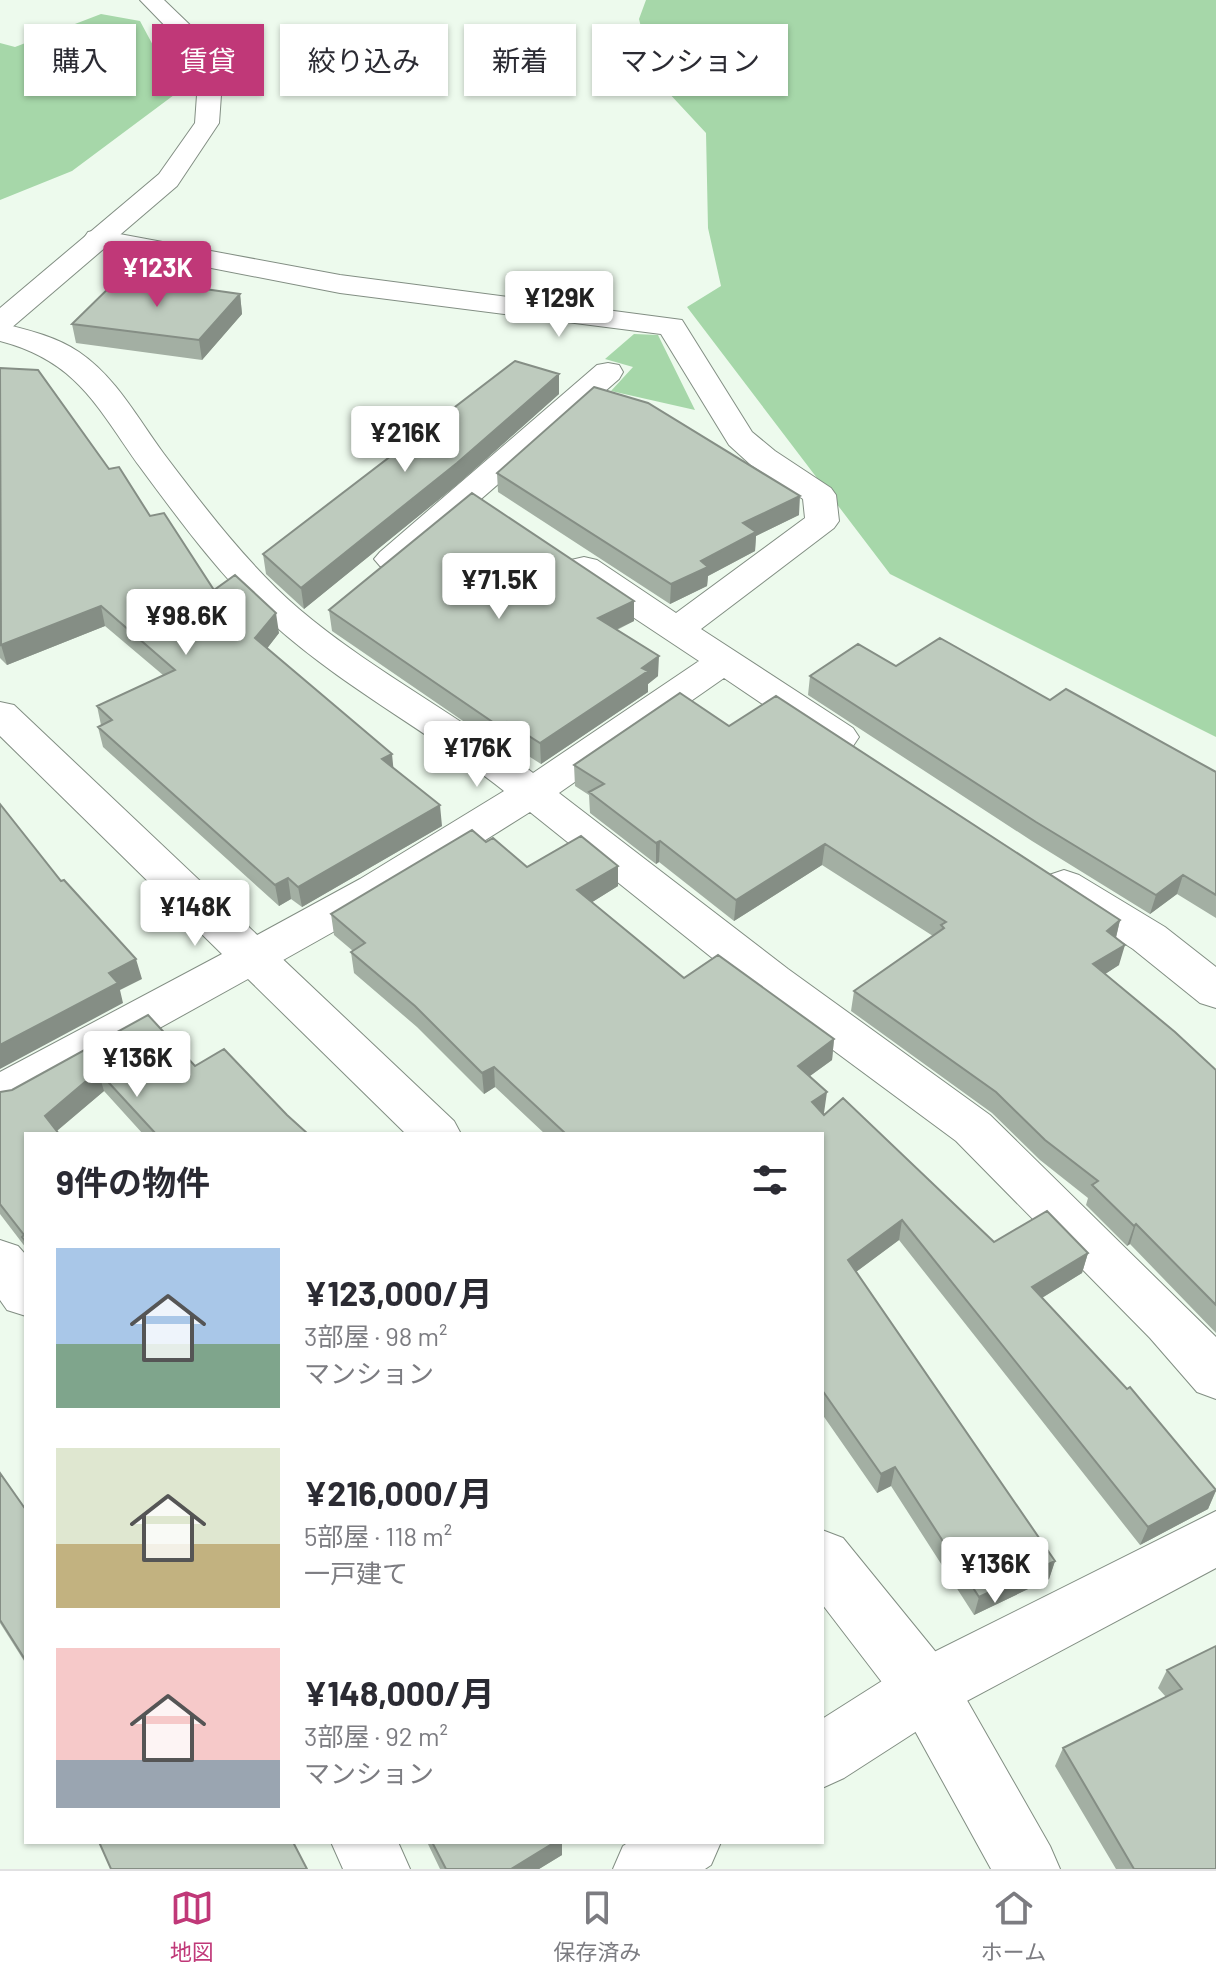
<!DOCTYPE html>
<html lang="ja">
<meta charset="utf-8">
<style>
:root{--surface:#fff;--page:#f2f2f3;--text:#2b2b33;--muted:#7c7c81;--line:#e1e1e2;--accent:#c03878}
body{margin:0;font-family:Barlow,"Noto Sans JP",sans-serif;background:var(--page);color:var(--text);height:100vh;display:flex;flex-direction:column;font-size:30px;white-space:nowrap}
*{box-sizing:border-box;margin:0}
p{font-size:26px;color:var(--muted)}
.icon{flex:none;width:44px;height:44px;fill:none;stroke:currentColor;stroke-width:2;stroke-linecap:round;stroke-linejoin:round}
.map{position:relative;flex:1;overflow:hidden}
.sheet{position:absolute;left:24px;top:1132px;width:800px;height:712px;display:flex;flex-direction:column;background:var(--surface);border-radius:0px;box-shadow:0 2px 6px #0004}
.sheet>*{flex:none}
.guide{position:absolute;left:24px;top:24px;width:800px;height:72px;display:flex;gap:16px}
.price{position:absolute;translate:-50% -68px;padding:0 18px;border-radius:8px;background:#fff;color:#222;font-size:26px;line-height:52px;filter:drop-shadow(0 2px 4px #0008)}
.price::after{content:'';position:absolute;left:50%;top:48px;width:24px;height:18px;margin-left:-12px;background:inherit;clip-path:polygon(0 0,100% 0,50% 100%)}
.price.active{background:var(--accent);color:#fff}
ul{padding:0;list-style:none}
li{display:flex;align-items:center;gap:24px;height:200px;padding:0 32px}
li span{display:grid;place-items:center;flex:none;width:224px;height:160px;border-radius:0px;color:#555}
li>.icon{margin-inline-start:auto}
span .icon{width:96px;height:96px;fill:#fffc;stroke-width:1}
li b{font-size:34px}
h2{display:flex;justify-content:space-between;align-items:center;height:96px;padding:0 32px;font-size:34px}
.chip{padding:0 28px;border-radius:0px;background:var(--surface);box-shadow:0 2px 6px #0004;font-size:28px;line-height:72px}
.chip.active{background:var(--accent);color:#fff}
.tab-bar{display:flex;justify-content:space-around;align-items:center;height:112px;border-top:2px solid var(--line);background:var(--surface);font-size:22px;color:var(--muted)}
.tab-bar a{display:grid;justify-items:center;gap:4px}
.tab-bar .active{color:var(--accent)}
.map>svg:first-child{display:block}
</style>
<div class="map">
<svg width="1216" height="1869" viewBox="0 0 1216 1869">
<rect width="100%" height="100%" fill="#edfaed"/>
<path fill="#a6d7a9" d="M646,0h570v737l-326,-163 -203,-267 34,-21 -13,-58 -2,-95 -53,-57 -14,-57z
M101,14l39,7 38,71 -106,79 -72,29v-157l15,4z
M634,334l24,1 37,75 -84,-19 22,-24 -28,-8z"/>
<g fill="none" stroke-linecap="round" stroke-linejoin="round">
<g stroke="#828e83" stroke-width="2">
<path id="minor" d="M98,230l242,45 342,45 70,112 23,19 56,37 5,7 3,26 -5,7 -133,101 152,99 6,9 -6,9 -14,3 -14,-3 -101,-68 -165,115 229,176 202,146 226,222v62l-19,-7 -47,-54 -194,-197 -200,-148 -226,-181 -140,88 -121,68 -16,5 -16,-5 -6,-11 6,-11 123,-67 144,-88c-74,-59 -160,-103 -231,-167 -51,-45 -93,-103 -133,-157 -43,-60 -63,-106 -140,-126v-18c28,7 55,13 79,29 37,25 59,67 85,102 41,54 84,111 135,155 73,62 159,105 234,164l166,-112 -128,-85 -5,-8 5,-8 13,-3 13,3 79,53 129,-95 -2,-19 -52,-34 -22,-20 -68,-111 -321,-41 -252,-49 -4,-6 4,-6z
M608,363l11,2 4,7 -4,7 -215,187 -12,4 -12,-4 -6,-7 6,-7 217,-187z
M1064,870l15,5 86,52 51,40v41l-16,-5 -67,-54 -84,-54 -6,-10 6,-10z
M0,1240l18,6 8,9v61l-19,-6 -7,-10z
M1216,1511v57l-268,143 -104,67 -22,10v-69l82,-52z
M331,1842h67l12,27h-67z
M629,1842h92l-10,23 -6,4h-92l10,-23z"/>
</g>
<g stroke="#828e83" stroke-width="2">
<path id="tertiary" d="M140,0h24l26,25 32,56 -3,42 -42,63 -167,143 -10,3v-24l159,-134 36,-51 3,-42 -26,-48z
M0,702l14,3 440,416 7,13h-55l-158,-155 -231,128 -17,5v-40l222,-118 -222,-218z
M822,1530l21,8 105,129 102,179 10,23h-69l-87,-158 -82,-107z"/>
</g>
<use href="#minor" fill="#fff" fill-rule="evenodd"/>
<use href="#tertiary" fill="#fff" fill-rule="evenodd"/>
</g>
<path fill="#a3afa3" d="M240,294l2,20 -40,46 -126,-17 -4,-19z
M0,368l109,101 105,121 65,43 -12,15 127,120 48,58 -140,81 -11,-8 -12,7 -176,-159 -5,-20 3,-2 -4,-19 66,-31 -58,-49 -98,39 -7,-7z
M559,374v20l-101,90 -154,125 -38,-35 -3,-20z
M497,473l302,42 -43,21 -1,15 -47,25 -1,10 -37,18 -172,-112z
M634,601v20l-17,9 41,46 -10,8v8l-107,72 -33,-21 -7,4 -169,-116 -3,-21z
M896,666l154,34 166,72v146l-39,-24 -27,20 -118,-73 -224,-146 2,-19z
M729,726l391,194 -4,18 3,27 -14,9 111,96v263l-86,-89 -3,2 -41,-41 2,-7 -48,-38 -48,-47 -141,-102 3,-20 79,-55 -111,-71 -88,56 -75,-59 -3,2 -66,-51 -1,-18 -14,-9 -1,-21z
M486,842l41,25 91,19 -26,16 92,76 150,61 -2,21 -22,16 14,37 -1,1 171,128 94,11 -6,20 -40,25 174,193 -8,18 -68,36 -241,-305 -43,32 199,289 -6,18 -75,36 -83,-129 -14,7 -55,-79v-280h-277l-50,-47 -11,7 -67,-67 -63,-54 -3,-21 2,-1 -19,-16 -3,-21z
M148,1015l47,51 92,49 21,19h-165l-39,-43 -47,40 -31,3v114l-26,-34v-122l12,-2z
M0,1473l26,37v154l-26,-41z
M1216,1646v223h-100l-61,-103 8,-18 103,-51 -8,-9 9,-18z
M427,1842h135v13l-23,14h-99z"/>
<path fill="#858e85" d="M240,294l2,20 -40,46 -3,-20z
M559,374v20l-101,90 -154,125 -3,-21z
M800,496l-1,19 -43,21 -1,15 -47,25 -1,10 -37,18 1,-20 30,-23 42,-38z
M634,601v20l-36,17v-20z
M101,606l4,20 -98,39 -6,-20z
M276,613l3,20 -20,26 -4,-21z
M659,656l-1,20 -10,8v8l-107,72 -1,-21z
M507,722l1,21 -7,4 -1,-20z
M392,754l2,20 -12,-15z
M440,805l2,21 -140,81 -4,-20z
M660,841l-1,21 -3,2v-21z
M825,844l-3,21 -88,56 2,-21z
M618,866v20l-40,25 -1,-21z
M1183,875l-6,19 -27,20 6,-19z
M288,878l3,21 -12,7 -4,-21z
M1120,920l-5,21 -8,-10z
M1125,945l-6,20 -31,20 5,-21z
M136,959l6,20 -22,11 3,13 -123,66v-24l109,-72z
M834,1039l-2,21 -36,26 2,-20z
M494,1067l1,20 -11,7 -2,-21z
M98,1071l6,20 -51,43 -8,-18z
M827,1092l-3,21 -15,10 3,-21z
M902,1220l-3,20 -54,40 3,-20z
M1136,1224l-6,20 -3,2 7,-20z
M1088,1253l-6,20 -55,34 5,-20z
M895,1467l-4,19 -14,7 4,-19z
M1216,1490l-8,19 -68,36 8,-18z
M1055,1561l-6,18 -75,36 5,-18z
M555,1842h7v13l-23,14h-28z"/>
<path fill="#becbbe" stroke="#858e85" stroke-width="2" d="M120,277l120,17 -41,46 -127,-16z
M515,361l44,13 -102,89 -156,125 -38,-34z
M0,368l38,2 71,99 10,-2 31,49 14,-3 50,77 21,-15 41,38 -21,25 137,116 -10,5 58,46 -142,82 -10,-9 -13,7 -177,-158 14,-7 -15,-14 78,-36 -74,-64 -100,39z
M594,387l54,16 152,93 -57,27 13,9 -55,29 7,6 -37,17 -174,-111z
M472,493l162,108 -36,17 61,38 -17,12 6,3 -108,72 -33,-21 -7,5 -171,-117z
M940,638l110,62 16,-11 150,83v123l-33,-20 -27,20 -120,-73 -226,-146 48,-32 38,22z
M680,693l49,33 47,-30 344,224 -13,11 18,14 -32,19 82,68 41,38v235l-80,-81 -2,2 -42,-41 6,-4 -53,-41 -49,-48 -142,-101 90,-63 -3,-3 5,-3 -121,-78 -89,56 -76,-59 -4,2 -67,-51 15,-8 -30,-19z
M0,804l61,77 3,-1 72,79 -27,14 9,10 -118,62z
M472,830l14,12 7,-4 34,29 54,-31 37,30 -41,24 107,88 34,-23 116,84 -36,27 29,26 -15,10 12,13 19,-17 151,144 53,-31 41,42 -56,34 95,102 3,-2 86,103 -68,37 -246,-307 -54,40 207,301 -76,36 -84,-130 -14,7 -59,-84v-256h-256l-72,-67 -12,6 -67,-67 -64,-54 14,-9 -34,-29z
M148,1015l47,51 29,-17 63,66 21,19h-152l-58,-63 -53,45 14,18h-33v108l-4,-5 2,-2 -24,-31v-112l12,-2z
M0,1473l26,37v151l-26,-41z
M1216,1646v223h-82l-71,-121 119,-59 -15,-19z
M99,1842h194l14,27h-196z
M432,1842h123l-44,27h-65z"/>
</svg>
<b class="price active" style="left:157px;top:309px">¥123K</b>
<b class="price" style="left:559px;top:339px">¥129K</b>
<b class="price" style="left:405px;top:474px">¥216K</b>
<b class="price" style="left:499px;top:621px">¥71.5K</b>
<b class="price" style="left:186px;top:657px">¥98.6K</b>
<b class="price" style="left:477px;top:789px">¥176K</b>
<b class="price" style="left:195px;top:948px">¥148K</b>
<b class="price" style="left:137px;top:1099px">¥136K</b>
<b class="price" style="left:995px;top:1605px">¥136K</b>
<div class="guide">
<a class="chip">購入</a>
<a class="chip active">賃貸</a>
<a class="chip">絞り込み</a>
<a class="chip">新着</a>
<a class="chip">マンション</a>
</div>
<section class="sheet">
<h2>9件の物件<svg class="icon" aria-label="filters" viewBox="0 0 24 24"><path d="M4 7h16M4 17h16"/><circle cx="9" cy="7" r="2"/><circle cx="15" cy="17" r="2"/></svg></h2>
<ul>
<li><span style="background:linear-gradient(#a9c7e8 60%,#7fa58c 0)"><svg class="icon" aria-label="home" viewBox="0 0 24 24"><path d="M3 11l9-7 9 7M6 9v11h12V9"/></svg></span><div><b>¥123,000/月</b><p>3部屋 · 98 m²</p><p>マンション</p></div></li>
<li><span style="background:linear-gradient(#dfe7d0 60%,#c2b280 0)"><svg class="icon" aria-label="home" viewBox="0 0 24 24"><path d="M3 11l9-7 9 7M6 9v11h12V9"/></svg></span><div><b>¥216,000/月</b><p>5部屋 · 118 m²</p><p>一戸建て</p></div></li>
<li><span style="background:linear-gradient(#f6c9c9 70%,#9aa5b1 0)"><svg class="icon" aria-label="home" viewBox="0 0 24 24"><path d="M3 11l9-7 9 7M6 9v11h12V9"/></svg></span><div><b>¥148,000/月</b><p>3部屋 · 92 m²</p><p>マンション</p></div></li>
</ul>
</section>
</div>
<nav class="tab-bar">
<a class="active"><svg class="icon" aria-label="map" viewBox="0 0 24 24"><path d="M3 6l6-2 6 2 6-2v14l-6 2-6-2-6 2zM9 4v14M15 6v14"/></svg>地図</a>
<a><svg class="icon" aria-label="saved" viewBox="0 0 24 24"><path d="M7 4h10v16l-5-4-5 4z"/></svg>保存済み</a>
<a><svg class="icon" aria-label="home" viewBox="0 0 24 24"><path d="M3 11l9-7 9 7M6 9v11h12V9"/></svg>ホーム</a>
</nav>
